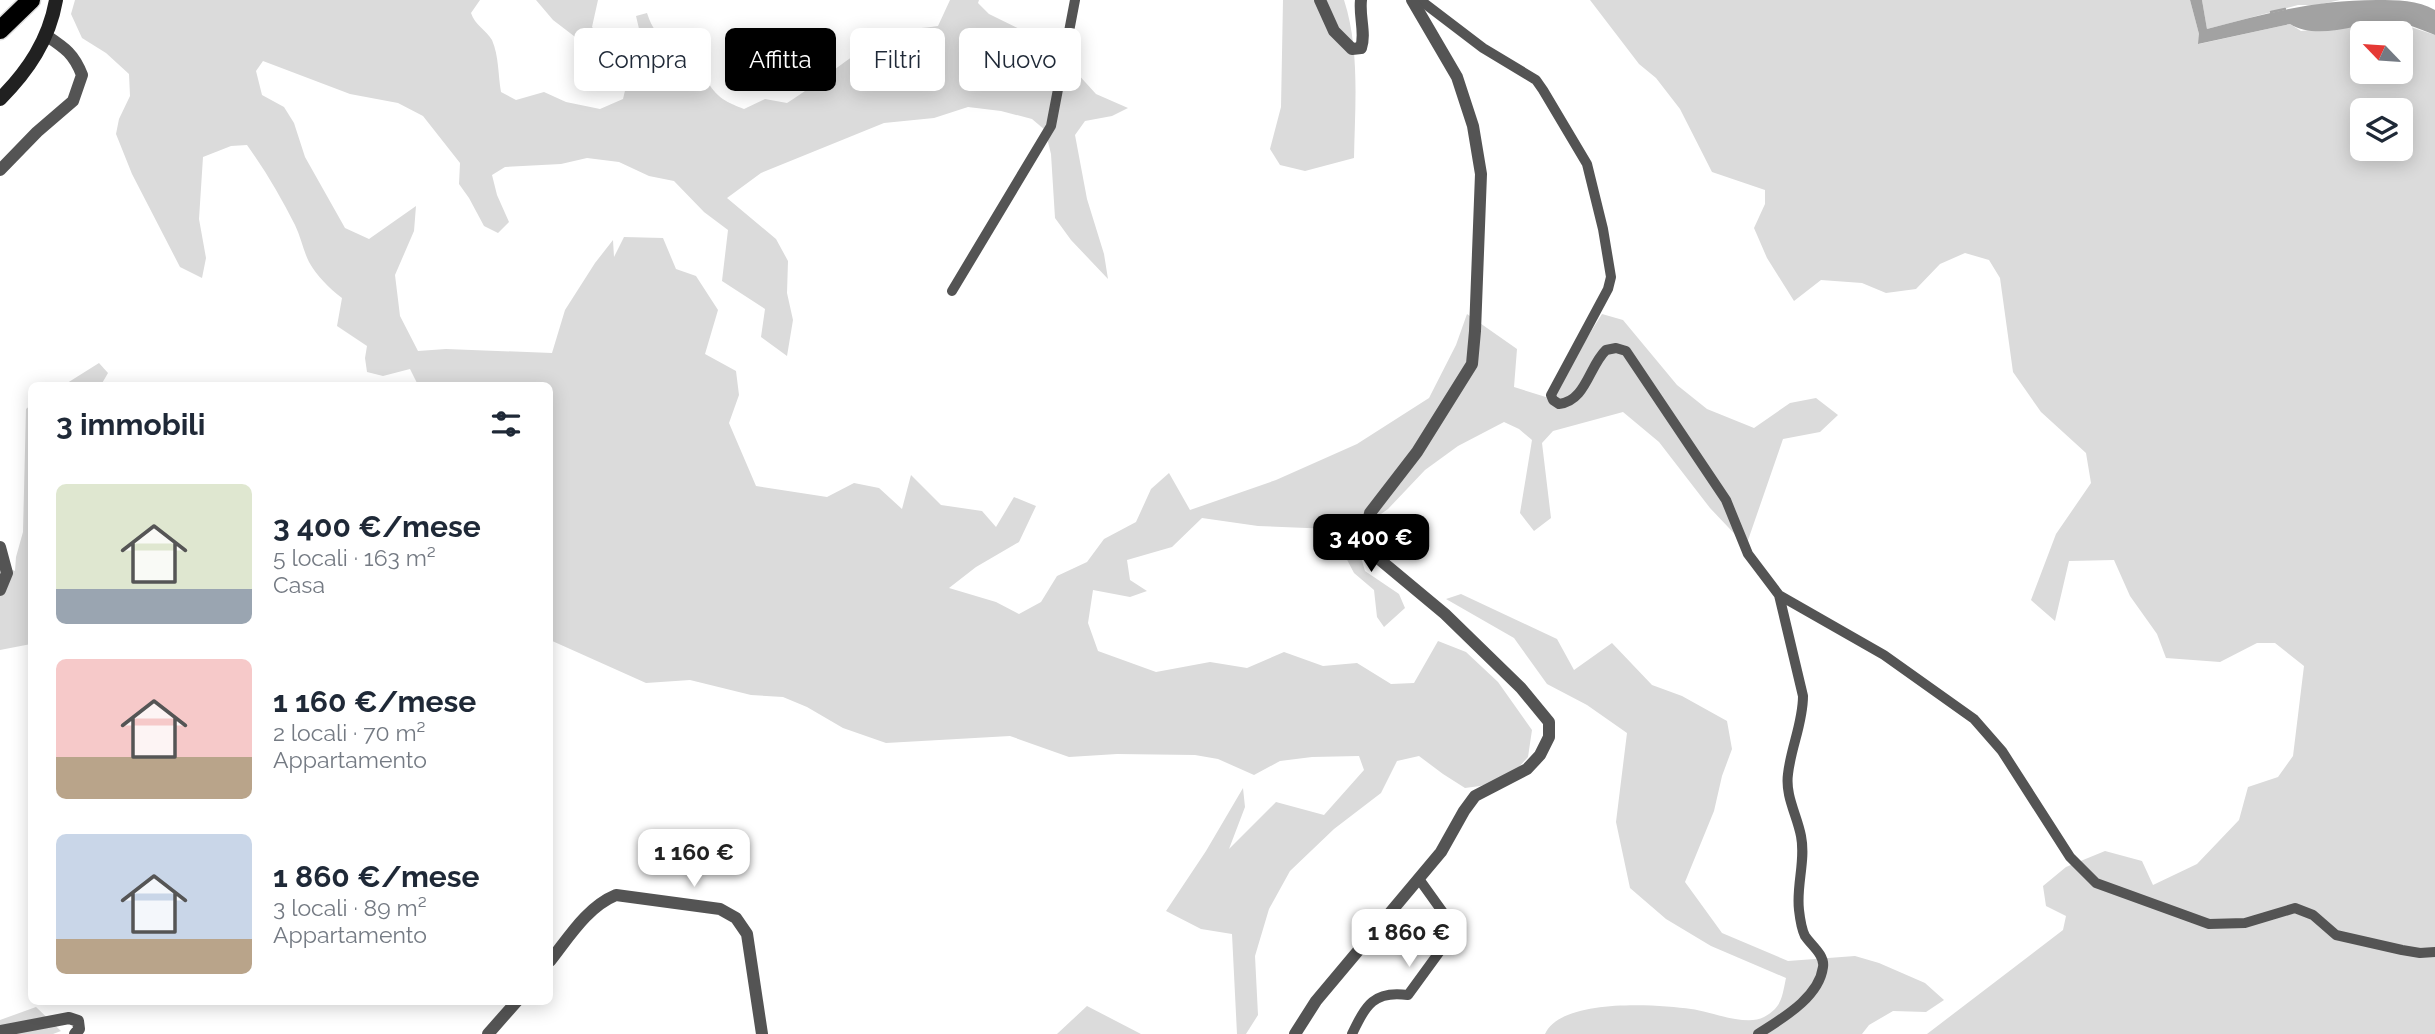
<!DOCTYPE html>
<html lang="it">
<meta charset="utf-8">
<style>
:root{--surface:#fff;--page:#f6f6f7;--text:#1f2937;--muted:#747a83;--accent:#000}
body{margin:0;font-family:Raleway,sans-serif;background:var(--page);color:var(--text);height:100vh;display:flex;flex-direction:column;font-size:26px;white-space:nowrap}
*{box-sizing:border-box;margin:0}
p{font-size:23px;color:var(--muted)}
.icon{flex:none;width:38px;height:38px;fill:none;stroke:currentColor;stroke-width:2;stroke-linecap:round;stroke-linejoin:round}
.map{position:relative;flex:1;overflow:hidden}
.side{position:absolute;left:28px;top:382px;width:525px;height:623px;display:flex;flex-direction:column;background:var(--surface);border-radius:10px;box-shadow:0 4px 18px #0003}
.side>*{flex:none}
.banner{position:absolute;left:574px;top:28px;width:665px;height:63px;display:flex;gap:14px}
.needle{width:46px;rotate:295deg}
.tools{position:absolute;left:2350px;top:21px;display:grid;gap:14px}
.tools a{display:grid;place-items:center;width:63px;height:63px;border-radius:10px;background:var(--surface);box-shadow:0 4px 18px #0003;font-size:35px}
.price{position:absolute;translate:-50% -60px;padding:0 16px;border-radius:14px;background:#fff;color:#222;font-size:23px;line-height:46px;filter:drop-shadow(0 2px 4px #0008)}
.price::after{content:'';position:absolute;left:50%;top:42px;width:21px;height:16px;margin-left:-10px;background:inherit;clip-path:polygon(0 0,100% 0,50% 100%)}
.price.on{background:var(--accent);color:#fff}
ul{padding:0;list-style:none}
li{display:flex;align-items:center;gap:21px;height:175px;padding:0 28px}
li span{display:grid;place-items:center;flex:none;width:196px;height:140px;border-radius:10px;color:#555}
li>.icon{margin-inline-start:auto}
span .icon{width:84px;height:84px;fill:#fffc;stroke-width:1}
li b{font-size:30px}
h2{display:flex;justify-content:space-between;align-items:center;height:84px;padding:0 28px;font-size:30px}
.tag{padding:0 24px;border-radius:10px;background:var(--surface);box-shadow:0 4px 18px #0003;font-size:24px;line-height:63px}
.tag.on{background:var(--accent);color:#fff}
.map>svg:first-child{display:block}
</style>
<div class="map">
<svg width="2435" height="1034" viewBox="0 0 2435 1034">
<rect width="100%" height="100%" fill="#fff"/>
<path fill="#dbdbdb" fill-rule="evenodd" d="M75,0h405l-9,13c4,12 15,17 21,27 7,16 6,35 9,52l15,8 28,-8 22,10 34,7 23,-10 6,-25 27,2 -3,-23 -13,-20 -4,-17 11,-3c10,32 27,28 49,48 6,5 7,12 11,19 8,17 21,23 37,29l21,-10 22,4c36,-22 68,-54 107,-69 13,-5 30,-6 44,-8l12,-26h29l-1,3 11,11 45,22 31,24 31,34 32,14 -16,8 -27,5 -10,14 12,64 17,55 4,25 -37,-39 -16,-22 -4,-64 -6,-24 -13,-11 -31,-8 -33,-4 -34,11 -50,5 -123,50 -34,25 49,41 12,22 -1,32 6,27 -6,36 -26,-19 4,-28 -43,-28 6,-51 -24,-18 -30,-31 -25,-5 -30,-14 -32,-4 -26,6 -56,3 -13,8 5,20 12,27 -11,11 -14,-7 -15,-28 -10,-14 1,-21 -37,-47 -25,-13 -48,-9 -87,-33 -7,10 6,24 22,12 10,16 11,34 40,71 24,11 47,-33 -2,25 -19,44 5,41 18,35 28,-2 106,4 13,-43 30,-47 18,-23 1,17 10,-20 39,1 13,31 20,7 22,34 -13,44 31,17 3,24 -10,28 27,63 71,11 27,-14 25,5 23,21 9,-34 30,30 41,6 14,16 18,-30 22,9 -17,36 -43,25 -27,21 47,14 23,12 22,-12 16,-26 30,-14 17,-23 32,-17 15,-33 18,-16 21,37 86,-30 81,-36 72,-46 27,-53 11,-31 50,35 -3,38 35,11 53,-84 21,6 54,65 30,24 47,19 36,-25 26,-5 22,17 -18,17 -37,7 -37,107 -36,-38 -51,-66 -36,-30 -70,19 -11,12 9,75 -17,13 -14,-18 12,-73 -13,-11 -15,-7 -46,24 -33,24 -37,39 -34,24 11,38 34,23 6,14 -21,19 -7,-10 -3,-27 -20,-17 -23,-44 -73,-3 -56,-8 -30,29 -45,13 3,20 17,11 -17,6 -37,-7 -5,33 10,28 58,21 54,-10 37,6 37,-16 39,14 34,-3 34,21 23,-1 24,-42 28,11 32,30 34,48 -4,27 -19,21 -29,8 -15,2 -22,-14 -24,-18 -22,5 -16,32 -47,36 -44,42 -21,38 -14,47 3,59 -12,19h-9l-5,-100 -31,-5 -35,-18 40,-60 37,-63 2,19 -16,42 47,-47 48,13 40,-45 -5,-14 -47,1 -32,4 -26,14 -36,-16 -23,-4 -78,-1 -48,3 -59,-21 -124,7 -43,-15 -36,-21 -24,-10 -32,-2 -61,-15 -44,3 -96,-43v-255h-103l-7,-3 -8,3h-14l-8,-16 -27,7 -16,-4 -2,-14 2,-12 -30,-20 5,-28c-13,-10 -25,-22 -33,-36 -6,-12 -8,-25 -14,-37 -14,-28 -30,-55 -48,-80l-16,1 -28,11 -4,62 7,39 -4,20 -22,-11 -48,-93 -16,-40 3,-15 11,-23 -1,-22 -23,-21 -24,-15 -11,-24z
M536,0h62l-6,27 14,14 -19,5 -34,-26z
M1283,0h61c16,49 11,106 10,158l-49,13 -25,-6 -10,-16 11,-42z
M1590,0h600l9,34v10l91,-20 11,7 94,-9 40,13v999h-508l136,-104 3,-14 -20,-10 -3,-20 23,-19 39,-16 37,10 11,24 44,-21 42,-44 9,-33 30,-10 15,-21 11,-90 -29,-23h-18l-37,19 -54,-4 -9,-24 -27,-38 -16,-36 -45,1 -14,60 -24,-21 25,-66 35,-51 -5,-30 -45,-41 -28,-40 -13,-94 -11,-18 -24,-7 -25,11 -24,25 -30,4 -24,-10 -41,-3 -27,21 -27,-43 -13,-30 11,-24v-14l-53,-18 -32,-63 -24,-31 -17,-14zM2362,33h39v39h-39zM2362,110h39v39h-39z
M2202,0h138l-23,5h-19l-91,24z
M99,363l9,10 -7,12h-37z
M31,405v239l-31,6v-85l15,6 1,-14 7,-25 3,-123z
M1461,594l96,45 17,31 38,-27 40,42 30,11 45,25 5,28 -10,27 -8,35 -29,71 37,51 66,28 67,-5 24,7 46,20 19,17 -18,12 -33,-1 -24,14 -7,9h-317c16,-36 111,-30 146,-25 18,2 55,18 73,8 18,-10 18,-20 22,-39l-75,-32 -45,-27 -36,-31 -14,-66 11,-89 -40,-28 -40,-21 -33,-46 -68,-39z
M1087,1006l54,28h-84z
M36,1007l25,24 -8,3h-53v-14z"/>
<path fill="#a2a2a2" d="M2190,0h12l5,29c59,-16 109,-29 170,-29 20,0 41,0 58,10v25c-13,-5 -28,-12 -42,-13 -34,-1 -73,20 -103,2l-92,20 1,-10z"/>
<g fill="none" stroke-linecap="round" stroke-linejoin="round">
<path stroke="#a2a2a2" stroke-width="2.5" d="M2271,12l14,-3"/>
<g stroke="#dbdbdb" stroke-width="21">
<path id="trunk" d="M0,30l31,-30"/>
</g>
<path stroke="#545454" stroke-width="10" d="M1420,0l63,48 53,32 7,10 44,74 16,65 8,48 -3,12 -57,106 2,5 6,4c27,-3 30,-38 47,-54l10,-2 10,3 100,149 22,54 31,41 24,101c0,27 -12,51 -15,78 -3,22 9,41 13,62 5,25 -5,49 -2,74 1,9 2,18 6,26 6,9 20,19 18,31 -4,31 -42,52 -65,67
M952,291l99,-165 24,-126
M1779,595l105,60 90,64 28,32 68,106 26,26 113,41 36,-1 50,-15 18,7 23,20 66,15 18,3 15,-1
M1352,1034c14,-29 22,-44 56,-39l43,-59 1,-11 -33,-46"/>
<path stroke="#545454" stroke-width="12" d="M1320,0l14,31 18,18 9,-1c5,-15 -2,-31 0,-48
M0,170l37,-38 36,-31 9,-26c-8,-21 -17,-27 -35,-39
M0,547l7,26 -7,17
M550,961c19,-24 37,-54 66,-66l104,14 16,9 11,16 15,100
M0,1031l69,-13 9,3 1,8 -4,5
M488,1034l29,-33
M1295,1034l21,-33 125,-149 23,-41 11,-15 52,-27 13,-14 9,-18v-15l-28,-34 -76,-74 -72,-60 -9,-14 6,-27 47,-61 55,-88 3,-33 6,-157 -8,-48 -16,-49 -45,-77"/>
<path stroke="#212121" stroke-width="14" d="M0,99c28,-28 49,-59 56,-99"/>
<use href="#trunk" stroke="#000" stroke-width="18"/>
</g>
</svg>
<div class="tools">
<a><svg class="needle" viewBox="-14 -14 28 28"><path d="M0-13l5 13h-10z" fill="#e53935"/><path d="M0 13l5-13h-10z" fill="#747a83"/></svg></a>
<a><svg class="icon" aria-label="layers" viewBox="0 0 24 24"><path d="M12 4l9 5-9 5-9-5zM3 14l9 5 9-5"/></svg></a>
</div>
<b class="price on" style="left:1371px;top:574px">3 400 €</b>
<b class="price" style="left:694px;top:889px">1 160 €</b>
<b class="price" style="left:1409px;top:969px">1 860 €</b>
<div class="banner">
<a class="tag">Compra</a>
<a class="tag on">Affitta</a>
<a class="tag">Filtri</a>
<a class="tag">Nuovo</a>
</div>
<section class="side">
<h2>3 immobili<svg class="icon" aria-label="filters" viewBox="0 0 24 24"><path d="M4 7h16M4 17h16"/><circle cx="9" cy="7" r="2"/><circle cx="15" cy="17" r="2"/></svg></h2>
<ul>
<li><span style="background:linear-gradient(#dfe7d0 75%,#9aa5b1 0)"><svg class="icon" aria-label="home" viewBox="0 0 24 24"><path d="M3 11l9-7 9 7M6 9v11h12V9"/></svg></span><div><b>3 400 €/mese</b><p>5 locali · 163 m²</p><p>Casa</p></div></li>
<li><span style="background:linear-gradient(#f6c9c9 70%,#b9a48a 0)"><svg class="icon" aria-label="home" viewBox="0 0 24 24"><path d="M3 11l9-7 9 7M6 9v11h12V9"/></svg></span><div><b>1 160 €/mese</b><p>2 locali · 70 m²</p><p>Appartamento</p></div></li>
<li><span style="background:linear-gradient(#c9d6e8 75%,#b9a48a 0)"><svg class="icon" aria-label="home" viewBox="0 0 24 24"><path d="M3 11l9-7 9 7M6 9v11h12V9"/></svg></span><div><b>1 860 €/mese</b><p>3 locali · 89 m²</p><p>Appartamento</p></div></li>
</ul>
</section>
</div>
